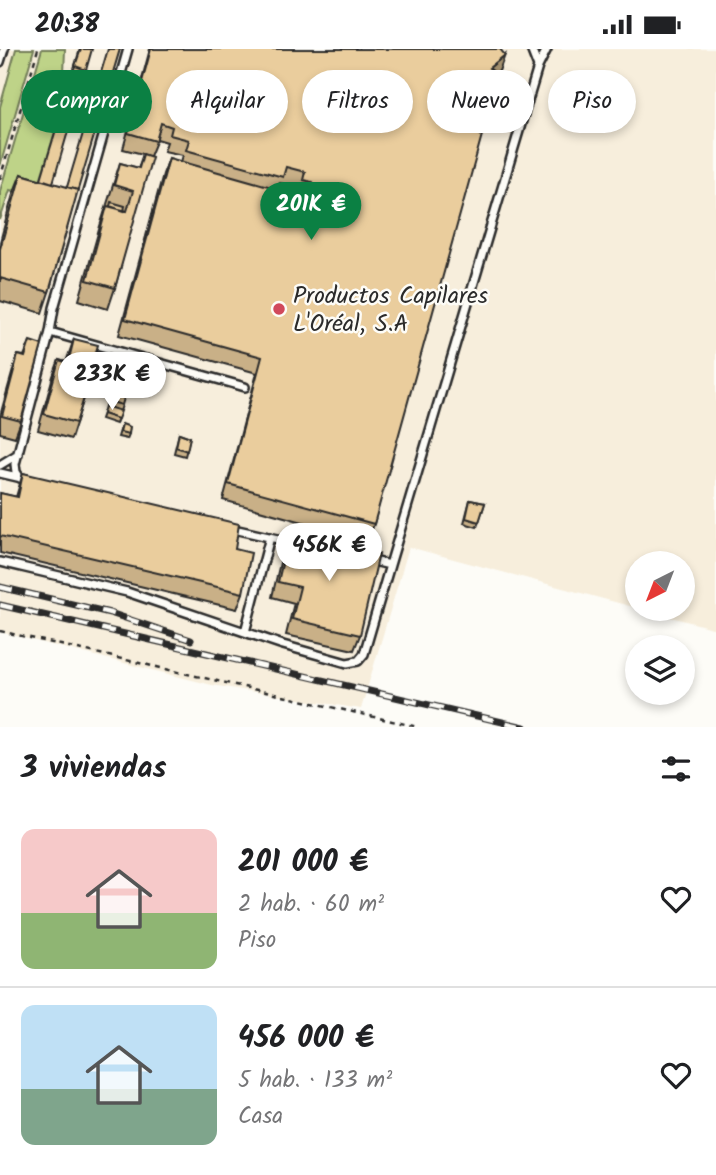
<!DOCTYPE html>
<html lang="es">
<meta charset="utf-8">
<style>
:root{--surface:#fff;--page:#f2f2f2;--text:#202124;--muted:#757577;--line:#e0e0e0;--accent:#0b8043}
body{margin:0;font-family:Kalam,sans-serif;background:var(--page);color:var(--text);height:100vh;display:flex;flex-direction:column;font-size:26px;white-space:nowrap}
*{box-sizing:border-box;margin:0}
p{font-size:23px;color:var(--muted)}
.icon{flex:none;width:38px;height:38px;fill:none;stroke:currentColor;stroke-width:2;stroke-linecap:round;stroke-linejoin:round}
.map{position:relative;height:678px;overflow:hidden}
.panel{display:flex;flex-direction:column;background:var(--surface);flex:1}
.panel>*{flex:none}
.top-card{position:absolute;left:21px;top:21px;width:676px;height:63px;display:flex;gap:14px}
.needle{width:46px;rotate:222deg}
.fabs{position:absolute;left:625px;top:502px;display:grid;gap:14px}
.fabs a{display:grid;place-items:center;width:70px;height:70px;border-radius:50%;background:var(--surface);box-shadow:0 4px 10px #0003;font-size:35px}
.price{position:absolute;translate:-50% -60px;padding:0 16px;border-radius:24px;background:#fff;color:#222;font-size:23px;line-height:46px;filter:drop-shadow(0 2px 4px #0008)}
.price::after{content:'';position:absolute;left:50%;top:42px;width:21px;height:16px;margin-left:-10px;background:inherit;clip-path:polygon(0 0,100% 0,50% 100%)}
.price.selected{background:var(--accent);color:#fff}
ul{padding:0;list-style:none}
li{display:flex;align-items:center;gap:21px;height:175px;padding:0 21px}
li+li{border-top:2px solid var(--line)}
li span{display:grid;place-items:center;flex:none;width:196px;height:140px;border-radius:14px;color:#555}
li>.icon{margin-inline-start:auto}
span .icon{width:84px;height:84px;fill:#fffc;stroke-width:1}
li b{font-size:30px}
h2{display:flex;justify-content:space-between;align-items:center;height:84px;padding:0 21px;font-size:30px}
.pill{padding:0 24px;border-radius:32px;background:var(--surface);box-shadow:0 4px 10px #0003;font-size:24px;line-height:63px}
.pill.selected{background:var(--accent);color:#fff}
.status{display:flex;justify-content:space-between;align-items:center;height:49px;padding:0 35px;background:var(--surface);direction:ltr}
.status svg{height:19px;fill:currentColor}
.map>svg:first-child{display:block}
</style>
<div class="status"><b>20:38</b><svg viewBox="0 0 49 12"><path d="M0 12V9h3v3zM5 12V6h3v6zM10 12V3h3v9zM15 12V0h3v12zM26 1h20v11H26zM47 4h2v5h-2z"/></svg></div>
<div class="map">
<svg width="716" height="678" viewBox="0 0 716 678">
<rect width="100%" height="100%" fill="#fdfcf7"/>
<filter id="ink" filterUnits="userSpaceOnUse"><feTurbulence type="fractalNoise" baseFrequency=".0143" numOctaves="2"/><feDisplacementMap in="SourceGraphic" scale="14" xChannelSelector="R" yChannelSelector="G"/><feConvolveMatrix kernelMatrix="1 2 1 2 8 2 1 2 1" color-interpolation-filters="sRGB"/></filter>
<g filter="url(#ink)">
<path fill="#f7eedc" d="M0,0h716v580l-76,-20h42v-46h-45v45l-228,-61 -48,162 -149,-24 -212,-53z"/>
<path fill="#bed388" stroke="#747f5a" stroke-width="2" d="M16,0h18l-34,117v-59z
M42,0h23l-1,25 5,12 -34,111 -25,-7 -10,30v-29z"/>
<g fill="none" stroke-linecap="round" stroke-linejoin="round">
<g stroke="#2b2b2b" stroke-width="12">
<path id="service" d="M531,0l7,18
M0,13l4,-13
M50,283l195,55
M0,416l18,-11
M0,424l30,7
M20,429l-4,-6 -1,-8 35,-132 4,-24 74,-259
M229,479l67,15
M369,511l21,5 148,-498 9,-18
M0,513l127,30 156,53 64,18 11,-2 6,-7 26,-89
M245,583l25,-95"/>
</g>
<path stroke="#2b2b2b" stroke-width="2.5" stroke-dasharray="5 5" stroke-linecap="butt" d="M0,130l38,-130
M0,582l418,96"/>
<use href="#service" stroke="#fdfcf7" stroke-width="7"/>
<g stroke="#2b2b2b" stroke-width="7">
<path id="rail" d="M0,538l110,26 81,27
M0,556l524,122"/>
</g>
<use href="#rail" stroke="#fdfcf7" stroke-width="4.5" stroke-dasharray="13" stroke-linecap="butt"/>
</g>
<path fill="#c9b087" stroke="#2b2b2b" stroke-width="2" fill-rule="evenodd" d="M80,0l6,21 -2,5 -11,-3z
M150,0h350l-1,22 -7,5 -6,21 1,1 -10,29 -5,5 -98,392 -6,16 -145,-40 34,-127 -138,-38 44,-161 6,-16 12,4 2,-7 -19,-4 3,-9 -10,-3 -7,17 -35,132 -7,21 -29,-9 21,-74 20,-63 18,5 5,-14 -20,-5zM280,134l19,5 -1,7 -20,-6z
M47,54l6,2 -7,21 -6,-3z
M21,125l32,9 22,16 -26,93 -7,21 -42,-12v-59l13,-48z
M74,290l19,23 7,2 -12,32 -3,-1 -14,44 -33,-9 15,-54 6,-16 7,2z
M30,292l-9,80 -6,16 -15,-4v-17l13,-46 5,-15 6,1z
M110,345l12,11 -6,19 -15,-5z
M122,375l7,10 -2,5 -9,-2z
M179,384l11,4 -5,19 -11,-3z
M23,424l212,76 8,44 -6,16 -237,-56v-60l16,4z
M470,451l15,3 -8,24 -13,-4z
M289,485l71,101 -6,15 -68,-15 8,-32 -22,-6 11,-47z"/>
<path fill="#a4906e" stroke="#2b2b2b" stroke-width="2" d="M505,6l-6,16 -7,5 -7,24 2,-2 -10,29 -13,13 25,-72z"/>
<path fill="#eacd9d" stroke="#2b2b2b" stroke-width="2" d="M81,0h11l-6,21 -11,-4z
M108,0h12l-44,147 2,-6 -11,-3z
M151,0h349l5,6 -16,13 5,4 -9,9 5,4 -8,8 5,5 -9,8 5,5 -13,13 -8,-2 -2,7 22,6 -108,389 -146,-40 34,-127 -137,-38 44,-161 138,39 5,-15 -9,-2 2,-8 -19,-5 -3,10 -97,-27 3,-10 -19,-5 2,-8 -11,-4 -5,18 -28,-8z
M71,31l11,3 -29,100 -12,-4z
M47,54l6,2 -5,15 -6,-2z
M143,105l9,3 -37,131 -28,-8 20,-74 20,5 6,-20 -19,-6 6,-22 19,5z
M21,125l57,16 -29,102 -49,-14v-29z
M111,153l14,4 -1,5 -14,-5z
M74,290l24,6 -5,17 7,2 -6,16 -4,-1 -14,44 -32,-9 15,-54 9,3z
M30,292l12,4 -21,76 -19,-5 16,-61 7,2z
M110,345l14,4 -2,7 -14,-4z
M105,357l16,5 -3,8 -15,-5z
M122,375l8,3 -1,7 -9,-2z
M179,384l11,4 -3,14 -11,-4z
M23,424l216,51 -4,25 16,4 -8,40 -243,-57v-43l18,4z
M470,451l15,3 -6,19 -13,-4z
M289,485l90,20 -19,81 -68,-16 8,-32 -22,-5z"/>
</g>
<circle fill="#d1495b" stroke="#fdfcf7" stroke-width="2.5" cx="279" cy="260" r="7"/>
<g text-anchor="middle" stroke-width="5" stroke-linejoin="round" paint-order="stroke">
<g font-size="24" fill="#2b2b2b" stroke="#fdfcf7" text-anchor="start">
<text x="293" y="254">Productos Capilares<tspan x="293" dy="28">L'Oréal, S.A</tspan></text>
</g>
</g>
</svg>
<div class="fabs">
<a><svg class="needle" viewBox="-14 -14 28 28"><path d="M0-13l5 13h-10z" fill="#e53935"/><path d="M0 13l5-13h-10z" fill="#757577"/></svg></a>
<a><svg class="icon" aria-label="layers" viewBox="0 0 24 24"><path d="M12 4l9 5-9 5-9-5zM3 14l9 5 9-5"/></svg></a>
</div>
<b class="price selected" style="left:311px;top:193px">201K €</b>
<b class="price" style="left:112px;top:363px">233K €</b>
<b class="price" style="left:329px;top:534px">456K €</b>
<div class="top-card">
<a class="pill selected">Comprar</a>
<a class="pill">Alquilar</a>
<a class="pill">Filtros</a>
<a class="pill">Nuevo</a>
<a class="pill">Piso</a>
</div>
</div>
<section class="panel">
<h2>3 viviendas<svg class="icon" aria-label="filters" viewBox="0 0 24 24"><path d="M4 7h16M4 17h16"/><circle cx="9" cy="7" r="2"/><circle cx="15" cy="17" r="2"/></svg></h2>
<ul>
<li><span style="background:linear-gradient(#f6c9c9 60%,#8fb573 0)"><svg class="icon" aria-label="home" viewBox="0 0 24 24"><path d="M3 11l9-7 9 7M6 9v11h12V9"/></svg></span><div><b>201 000 €</b><p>2 hab. · 60 m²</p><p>Piso</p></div><svg class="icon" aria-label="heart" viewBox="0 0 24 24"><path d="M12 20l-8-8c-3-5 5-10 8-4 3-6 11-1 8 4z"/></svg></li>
<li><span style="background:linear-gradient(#bfe0f5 60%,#7fa58c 0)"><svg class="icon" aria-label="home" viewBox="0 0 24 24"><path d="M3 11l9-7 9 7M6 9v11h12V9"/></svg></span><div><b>456 000 €</b><p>5 hab. · 133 m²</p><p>Casa</p></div><svg class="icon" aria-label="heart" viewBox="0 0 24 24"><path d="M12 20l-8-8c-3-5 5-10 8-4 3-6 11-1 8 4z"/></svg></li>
</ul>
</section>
